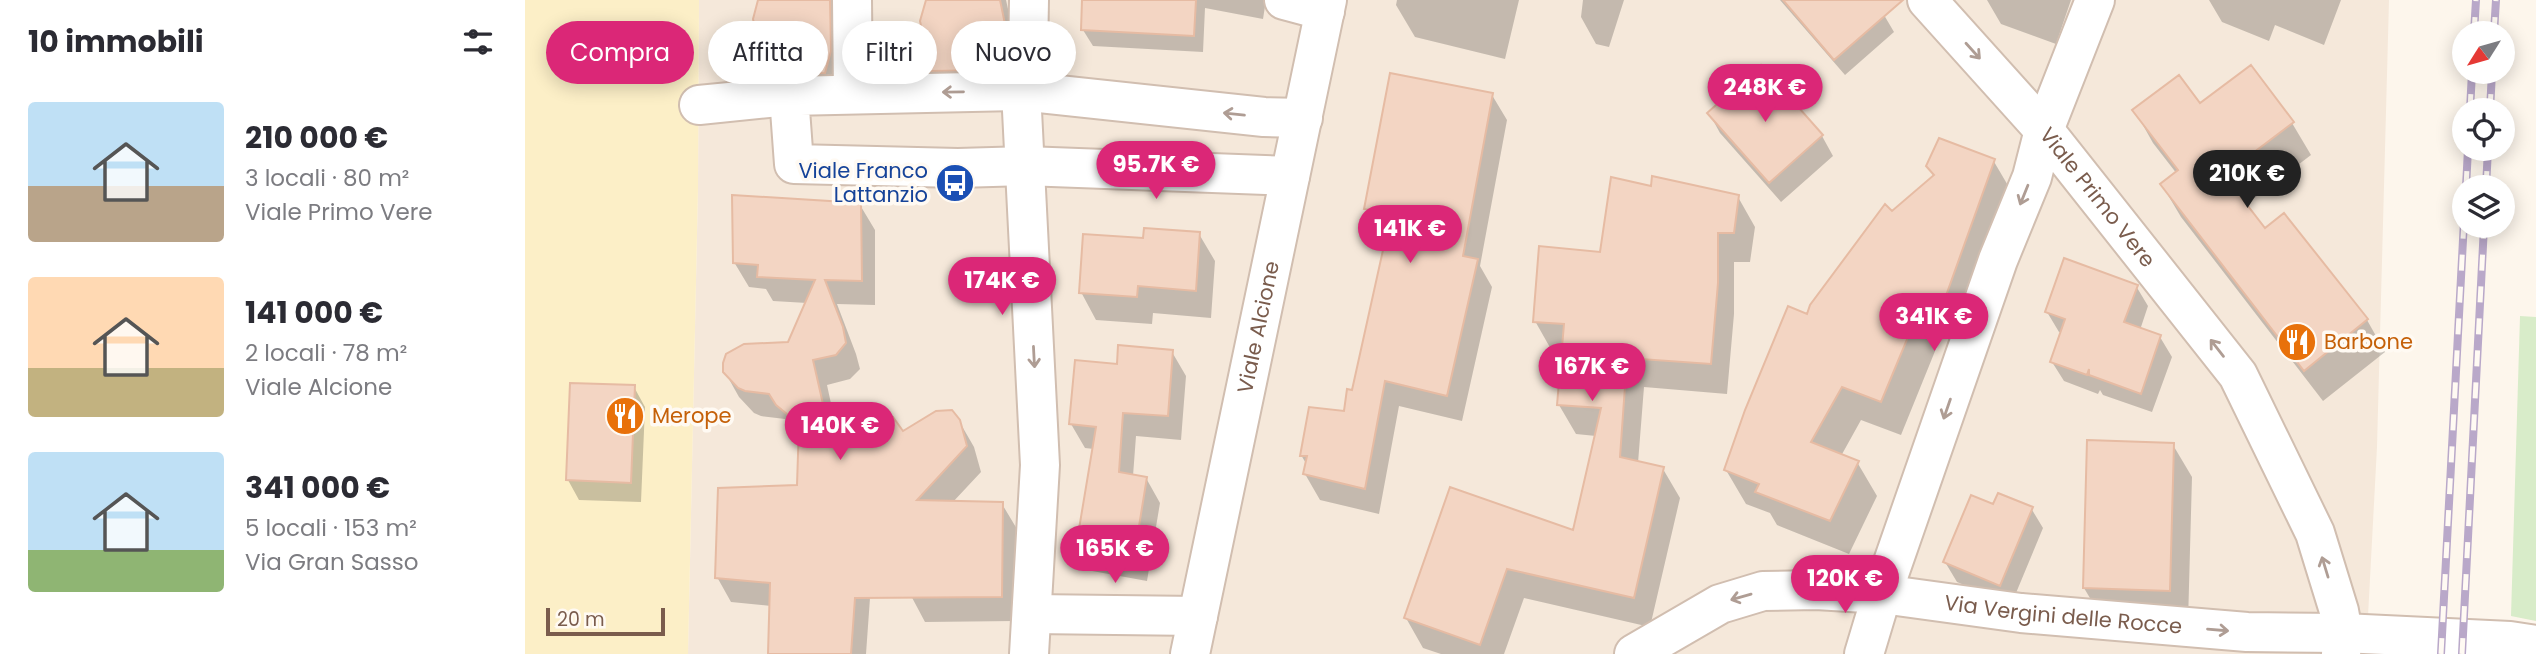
<!DOCTYPE html>
<html lang="it">
<meta charset="utf-8">
<style>
:root{--surface:#fff;--page:#f7f7f7;--text:#2b2b33;--muted:#7c7c81;--accent:#db2777}
body{margin:0;font-family:Poppins,sans-serif;background:var(--page);color:var(--text);height:100vh;display:flex;flex-direction:column;font-size:26px;white-space:nowrap}
*{box-sizing:border-box;margin:0}
p{font-size:23px;color:var(--muted)}
.icon{flex:none;width:38px;height:38px;fill:none;stroke:currentColor;stroke-width:2;stroke-linecap:round;stroke-linejoin:round}
.map{position:relative;flex:1;overflow:hidden}
.sheet{display:flex;flex-direction:column;background:var(--surface);width:525px}
.sheet>*{flex:none}
.banner{position:absolute;left:21px;top:21px;width:665px;height:63px;display:flex;gap:14px}
.needle{width:46px;rotate:233deg}
.controls{position:absolute;left:1927px;top:21px;display:grid;gap:14px}
.controls a{display:grid;place-items:center;width:63px;height:63px;border-radius:50%;background:var(--surface);box-shadow:0 4px 18px #0003;font-size:35px}
.scale{position:absolute;left:21px;bottom:18px;width:119px;box-sizing:border-box;padding-left:7px;border:4px solid #7a5c4d;border-top:0;font-size:19px;line-height:24px;white-space:nowrap;color:#7a5c4d;-webkit-text-stroke:5px #fffaf3;paint-order:stroke}
.price{position:absolute;translate:-50% -60px;padding:0 16px;border-radius:24px;background:var(--accent);color:#fff;font-size:23px;line-height:46px;filter:drop-shadow(0 2px 4px #0008)}
.price::after{content:'';position:absolute;left:50%;top:42px;width:21px;height:16px;margin-left:-10px;background:inherit;clip-path:polygon(0 0,100% 0,50% 100%)}
.price.current{background:#222;color:#fff}
ul{padding:0;list-style:none}
li{display:flex;align-items:center;gap:21px;height:175px;padding:0 28px}
li span{display:grid;place-items:center;flex:none;width:196px;height:140px;border-radius:7px;color:#555}
li>.icon{margin-inline-start:auto}
span .icon{width:84px;height:84px;fill:#fffc;stroke-width:1}
li b{font-size:30px}
h2{display:flex;justify-content:space-between;align-items:center;height:84px;padding:0 28px;font-size:30px}
.pill{padding:0 24px;border-radius:32px;background:var(--surface);box-shadow:0 4px 18px #0003;font-size:24px;line-height:63px}
.pill.current{background:var(--accent);color:#fff}
main{display:flex;flex:1;min-height:0}
.map>svg:first-child{display:block}
</style>
<main>
<section class="sheet">
<h2>10 immobili<svg class="icon" aria-label="filters" viewBox="0 0 24 24"><path d="M4 7h16M4 17h16"/><circle cx="9" cy="7" r="2"/><circle cx="15" cy="17" r="2"/></svg></h2>
<ul>
<li><span style="background:linear-gradient(#bfe0f5 60%,#b9a48a 0)"><svg class="icon" aria-label="home" viewBox="0 0 24 24"><path d="M3 11l9-7 9 7M6 9v11h12V9"/></svg></span><div><b>210 000 €</b><p>3 locali · 80 m²</p><p>Viale Primo Vere</p></div></li>
<li><span style="background:linear-gradient(#ffd9b3 65%,#c2b280 0)"><svg class="icon" aria-label="home" viewBox="0 0 24 24"><path d="M3 11l9-7 9 7M6 9v11h12V9"/></svg></span><div><b>141 000 €</b><p>2 locali · 78 m²</p><p>Viale Alcione</p></div></li>
<li><span style="background:linear-gradient(#bfe0f5 70%,#8fb573 0)"><svg class="icon" aria-label="home" viewBox="0 0 24 24"><path d="M3 11l9-7 9 7M6 9v11h12V9"/></svg></span><div><b>341 000 €</b><p>5 locali · 153 m²</p><p>Via Gran Sasso</p></div></li>
</ul>
</section>
<div class="map">
<svg width="2011" height="654" viewBox="0 0 2011 654">
<rect width="100%" height="100%" fill="#fdf6ec"/>
<path fill="#f5e8da" d="M174,0h1690l-12,447 -11,207h-1678l10,-466z"/>
<path fill="#d8ecc9" d="M1995,316l16,1v304l-25,-5z"/>
<path fill="#fcefc7" d="M0,0h174l-1,188 -10,466h-163z"/>
<path fill="#0003" d="M235,0h79l-3,93 -57,3 -12,-20z
M403,0h78l10,45 -11,44 -60,1 -12,-20z
M559,0h182l-3,19 -58,-11 -2,44 -110,-6 -10,-16z
M872,0h122l-14,59 -90,-22 -19,-32z
M1058,0h41l-15,47 -13,-3 -15,-27z
M1255,0h91l13,15 10,17 -49,43z
M1462,0h84l-15,44 -55,-20z
M1684,0h132l-17,45 -49,-20 -6,16 -47,-19z
M1725,68l42,55 19,32 -66,50 19,26 20,-16 83,105 18,32 -62,49 -142,-184 -19,-32 15,-11 -24,-31 -18,-32 65,-5z
M967,95l15,25 -27,146 12,21 -30,134 -63,-15 -20,108 -59,-14 -15,-26 2,-9 -6,-10 44,-42 8,-21 35,-157 -7,-1 -15,-26z
M1184,113l113,23 11,20 -52,46 -61,-69z
M1468,160l20,34 -51,143 -18,-8 -43,106 -40,-15 -20,36 16,6 20,34 -28,58 -72,-29 -7,-12 -24,-9 -20,-34 82,-153 84,-103 42,-37 -6,-11z
M1127,188l86,9 17,30 -5,35h-16v52l-7,80 -83,-7 -6,76 25,6 17,29 -30,129 -126,-29 -20,56h-63l-18,-6 -17,-30 168,-86 22,-96 -20,-2 -17,-29 4,-53 -11,-1 -17,-30 67,-67z
M335,205l15,25v75l-38,-1 19,50 4,15 -10,10 -23,6 8,37 11,15 57,-4 56,-12 15,26 7,25 -29,31 50,1 15,25 -2,92 -90,1 -50,-94 -9,126h-96l1,-48 -40,-4 -14,-25 82,-90 2,-50 -9,-6 -7,-12 -24,-3 -7,-3 -15,-16 -14,-25 64,-28 18,-41 -34,-2 -7,-12 -17,-2 -15,-25z
M674,234l16,27 -4,57 -58,-5 -1,11 -56,-4 -15,-28z
M1611,286l12,20 -8,24 20,7 12,20 -20,55 -49,-17 -3,-5 -2,4 -34,-13 -12,-19 10,-29 -3,-1 -12,-20z
M647,352l14,24 -5,64 -45,-4 -3,40 13,2 14,25 -13,78 -55,-10 -14,-24 16,-98 -9,-1 -14,-24 47,-58z
M109,387l11,20 -4,95 -62,-2 -11,-20z
M1648,445l19,32 -4,146 -85,-3 -19,-32z
M1469,506l37,2 12,20 -32,77 -54,-23 -12,-20z"/>
<path fill="#f3d5c3" stroke="#e6bba3" stroke-width="2" d="M233,0h72l1,51 -6,22 -59,3 -13,-57z
M401,0h74l5,24 -11,46 -63,1 -11,-50z
M557,0h114l-2,36 -113,-6z
M1258,0h120l-69,60z
M1236,65l62,70 -54,48 -62,-70z
M1726,65l43,57 -70,53 41,53 19,-15 84,106 -64,52 -144,-187 18,-14 -46,-60 47,-35 21,28z
M865,73l103,20 -30,163 15,3 -31,137 -62,-15 -20,108 -62,-15 4,-18h-7l9,-49 35,4 3,-22 5,1 39,-176 -27,-5z
M1414,138l56,21 -52,145 -18,-8 -44,106 -39,-15 -31,55 48,19 -29,60 -75,-29 4,-8 -35,-14 21,-60 43,-104 19,8 3,-9 75,-101 7,7 42,-36 -8,-9z
M1127,176l87,19 -5,38h-16v50l-7,81 -84,-6 -7,99 44,10 -30,131 -127,-29 -27,76 -76,-27 46,-131 123,43 28,-122 -44,-3 7,-81 -31,-2 6,-76 61,6 11,-75 40,9z
M207,195l129,8 1,78 -37,-1 18,47 3,16 -10,12 -23,5 10,44 24,31 29,-17 17,-1 10,14 33,-20 16,-1 8,10 7,26 -50,54 86,2 -1,95 -147,1 -4,56h-83l2,-71 -55,-5 3,-90 79,-3 2,-61 -23,-19 -7,-11 -24,-3 -7,-3 -15,-16v-9l3,-9 18,-10 44,-2 27,-62 -58,-3 1,-12 -25,-2z
M619,228l56,4 -4,59 -58,-5 -1,11 -58,-4 4,-59 60,4z
M1539,258l74,27 -14,37 37,13 -20,59 -52,-19v-6l-2,6 -37,-13 15,-43 -20,-7z
M593,345l55,5 -5,66 -45,-3 -4,59 28,5 -13,80 -58,-10 20,-120 -27,-3 6,-64 42,4z
M45,383l65,2 -4,98 -65,-3z
M1562,440l87,3 -4,148 -87,-3z
M1473,493l35,14 -33,79 -57,-24 28,-67 22,9z"/>
<g fill="none" stroke-linecap="round" stroke-linejoin="round">
<g stroke="#d1beb0" stroke-width="42">
<g id="minor">
<path d="M327,0l1,94"/>
<path d="M759,0l41,11"/>
<path id="s1" d="M1402,0l117,130 194,245 77,158 24,78 4,22 -2,21"/>
<path d="M174,105l90,-9"/>
<path d="M765,176l-265,-10 -67,2 -164,-4 -5,-68 232,-5 243,26 39,1"/>
<path d="M507,614l166,2"/>
<path d="M504,654l11,-189 -19,-374 7,-37 1,-54"/>
<path id="s2" d="M665,654l137,-654"/>
<path id="s3" d="M1109,654l86,-50 43,-13 53,-1 66,4 139,19 226,19 96,1 167,8 26,4"/>
<path d="M1339,654l18,-60 116,-334 34,-83 12,-47 51,-130"/>
</g>
</g>
<use href="#minor" stroke="#fff" stroke-width="38"/>
<g stroke="#b9a8c9" stroke-width="8">
<path id="rail" d="M1949,33l2,-33
M1969,33l2,-33
M1945,110l2,-38
M1965,110l2,-38
M1941,187l2,-38
M1961,187l2,-38
M1916,654l23,-433
M1937,654l22,-428"/>
</g>
<use href="#rail" stroke="#fffaf3" stroke-width="5" stroke-dasharray="16" stroke-linecap="butt"/>
</g>
<defs><path id="oneway-shaft" d="M-6 0H5M1.5-3L5.5 0L1.5 3" fill="none" stroke-width="1.6" stroke-linecap="round" stroke-linejoin="round" transform="scale(1.75)"/></defs>
<g stroke="#af9d94">
<use href="#oneway-shaft" transform="translate(1448 51) rotate(48)"/>
<use href="#oneway-shaft" transform="translate(428 92) rotate(179)"/>
<use href="#oneway-shaft" transform="translate(709 114) rotate(-174)"/>
<use href="#oneway-shaft" transform="translate(1499 195) rotate(112)"/>
<use href="#oneway-shaft" transform="translate(1692 348) rotate(-128)"/>
<use href="#oneway-shaft" transform="translate(509 357) rotate(87)"/>
<use href="#oneway-shaft" transform="translate(1422 409) rotate(109)"/>
<use href="#oneway-shaft" transform="translate(1800 567) rotate(-107)"/>
<use href="#oneway-shaft" transform="translate(1216 597) rotate(164)"/>
<use href="#oneway-shaft" transform="translate(1693 630) rotate(5)"/>
</g>
<defs>
<g id="bus-disc" transform="scale(2.0125)"><circle r="9.5" fill="#1a4fb4" stroke="#fffaf3"/><path d="M-5-6H5V4H4V6H2V4H-2V6H-4V4H-5ZM-3.5-4V0h7V-4ZM-3.5 1.2v1.5H-2V1.2ZM2 1.2v1.5H3.5V1.2Z" fill="#fff"/></g>
<g id="restaurant-disc" transform="scale(2.0125)"><circle r="9.5" fill="#e8710a" stroke="#fffaf3"/><path d="M-5-6h1v4h1v-4h1v4h1v-4h1v5L-1.5 .5V6h-2V.5L-5-1ZM5-6V6H3V1.5H1.5Q1.5-4 5-6Z" fill="#fff"/></g>
</defs>
<g fill-rule="evenodd">
<use href="#bus-disc" x="430" y="183"/>
<use href="#restaurant-disc" x="1772" y="342"/>
<use href="#restaurant-disc" x="100" y="416"/>
</g>
<g text-anchor="middle" stroke-width="7" stroke-linejoin="round" paint-order="stroke">
<g font-size="21" fill="#164399" stroke="#fffaf3" text-anchor="end">
<text x="403" y="178">Viale Franco<tspan x="403" dy="24">Lattanzio</tspan></text>
</g>
<g font-size="21" fill="#7a5c4d" stroke="#fffaf3">
<text dy="7" stroke="none"><textPath href="#s1" startOffset="261">Viale Primo Vere</textPath></text>
<text dy="7" stroke="none"><textPath href="#s2" startOffset="334">Viale Alcione</textPath></text>
<text dy="7" stroke="none"><textPath href="#s3" startOffset="446">Via Vergini delle Rocce</textPath></text>
</g>
<g font-size="21" fill="#c56008" stroke="#fffaf3" text-anchor="start">
<text x="1799" y="349">Barbone</text>
<text x="127" y="423">Merope</text>
</g>
</g>
</svg>
<div class="controls">
<a><svg class="needle" viewBox="-14 -14 28 28"><path d="M0-13l5 13h-10z" fill="#e53935"/><path d="M0 13l5-13h-10z" fill="#7c7c81"/></svg></a>
<a><svg class="icon" aria-label="locate" viewBox="0 0 24 24"><circle cx="12" cy="12" r="6"/><path d="M12 2v4M12 18v4M2 12h4M18 12h4"/></svg></a>
<a><svg class="icon" aria-label="layers" viewBox="0 0 24 24"><path d="M12 4l9 5-9 5-9-5zM3 14l9 5 9-5"/></svg></a>
</div>
<div class="scale">20 m</div>
<b class="price" style="left:1240px;top:124px">248K €</b>
<b class="price" style="left:631px;top:201px">95.7K €</b>
<b class="price current" style="left:1722px;top:210px">210K €</b>
<b class="price" style="left:885px;top:265px">141K €</b>
<b class="price" style="left:477px;top:317px">174K €</b>
<b class="price" style="left:1409px;top:353px">341K €</b>
<b class="price" style="left:1067px;top:403px">167K €</b>
<b class="price" style="left:315px;top:462px">140K €</b>
<b class="price" style="left:590px;top:585px">165K €</b>
<b class="price" style="left:1320px;top:615px">120K €</b>
<div class="banner">
<a class="pill current">Compra</a>
<a class="pill">Affitta</a>
<a class="pill">Filtri</a>
<a class="pill">Nuovo</a>
</div>
</div>
</main>
